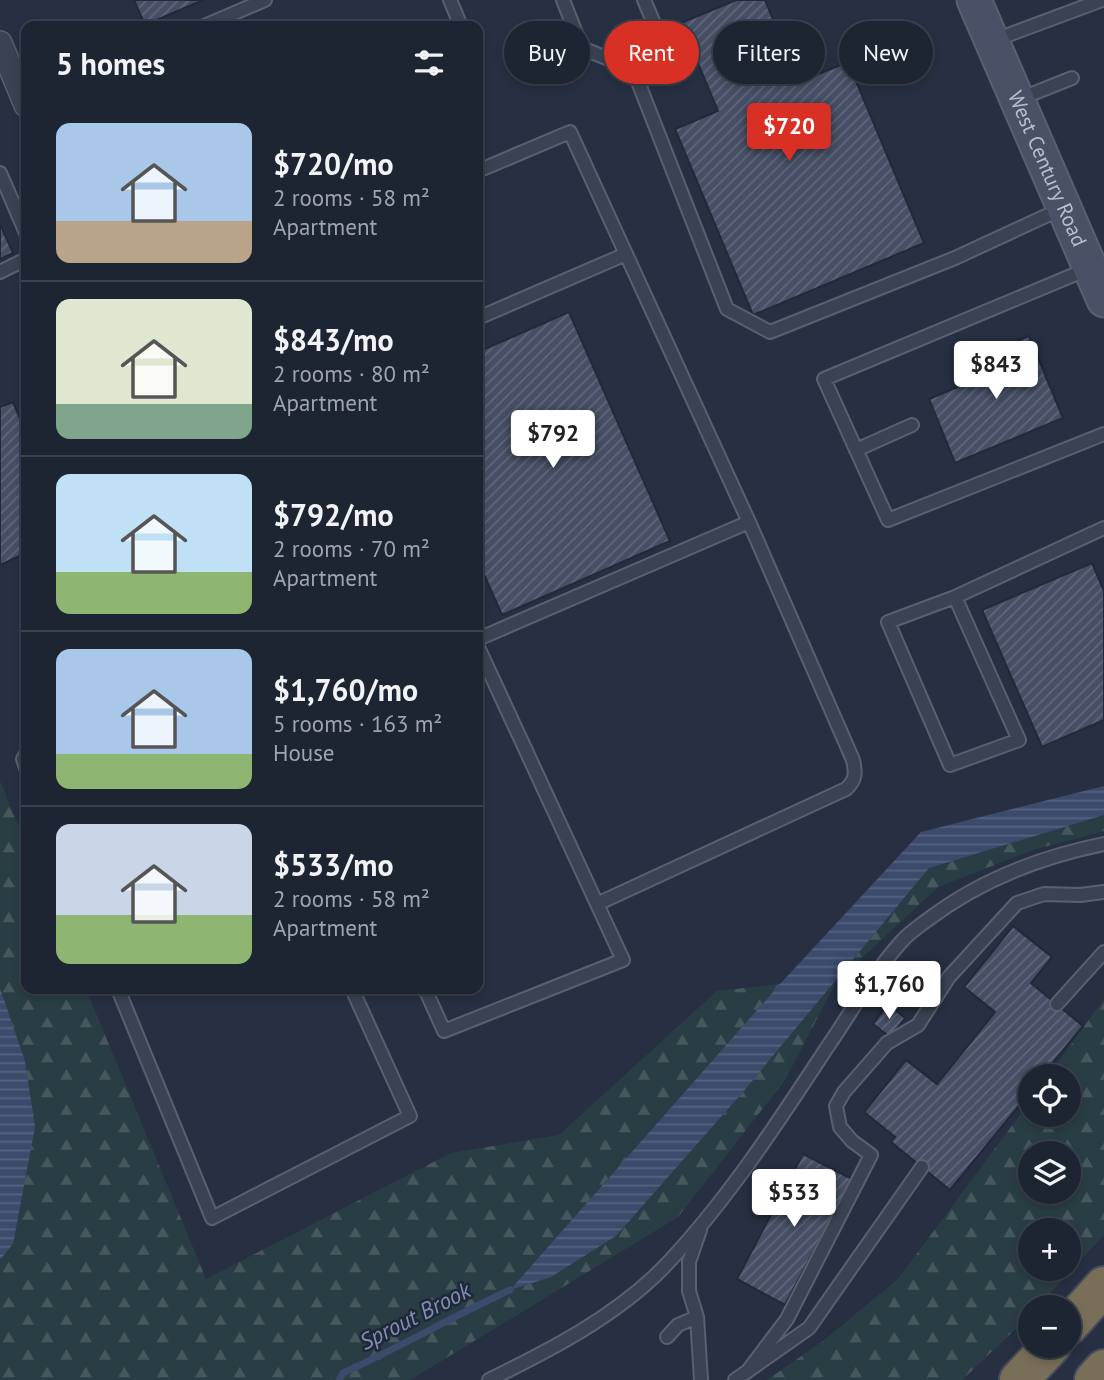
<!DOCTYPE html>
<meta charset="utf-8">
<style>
:root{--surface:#1d2432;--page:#2a303e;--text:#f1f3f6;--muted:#a0a4ac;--line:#3b414d;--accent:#d93025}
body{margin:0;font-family:"PT Sans",sans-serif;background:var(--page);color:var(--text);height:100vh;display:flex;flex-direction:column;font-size:26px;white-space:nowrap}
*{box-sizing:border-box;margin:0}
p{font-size:23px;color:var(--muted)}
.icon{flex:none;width:38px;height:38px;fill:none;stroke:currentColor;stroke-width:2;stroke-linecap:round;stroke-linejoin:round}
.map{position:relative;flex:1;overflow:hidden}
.drawer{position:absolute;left:21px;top:21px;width:462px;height:973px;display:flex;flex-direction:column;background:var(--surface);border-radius:14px;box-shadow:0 4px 10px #0003,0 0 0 2px var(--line)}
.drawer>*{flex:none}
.top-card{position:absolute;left:504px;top:21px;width:494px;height:63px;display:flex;gap:14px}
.tools{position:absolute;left:1018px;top:1064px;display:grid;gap:14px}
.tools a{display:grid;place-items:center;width:63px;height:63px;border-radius:50%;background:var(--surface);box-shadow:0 4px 10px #0003,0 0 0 2px var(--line);font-size:35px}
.price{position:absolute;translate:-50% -60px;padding:0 16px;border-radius:7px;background:#fff;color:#222;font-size:23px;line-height:46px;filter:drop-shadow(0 2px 4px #0008)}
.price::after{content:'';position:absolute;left:50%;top:42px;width:21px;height:16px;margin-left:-10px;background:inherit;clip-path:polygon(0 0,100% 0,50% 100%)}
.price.active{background:var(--accent);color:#fff}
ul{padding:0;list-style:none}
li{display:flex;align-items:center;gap:21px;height:175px;padding:0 35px}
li+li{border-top:2px solid var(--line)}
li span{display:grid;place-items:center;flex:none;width:196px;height:140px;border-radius:14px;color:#555}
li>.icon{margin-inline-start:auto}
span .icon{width:84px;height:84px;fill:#fffc;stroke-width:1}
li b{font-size:30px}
h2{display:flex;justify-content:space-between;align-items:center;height:84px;padding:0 35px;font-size:30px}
.tag{padding:0 24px;border-radius:32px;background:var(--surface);box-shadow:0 4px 10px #0003,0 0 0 2px var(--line);font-size:24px;line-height:63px}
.tag.active{background:var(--accent);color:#fff}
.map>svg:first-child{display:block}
</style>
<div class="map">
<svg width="1104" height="1380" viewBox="0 0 1104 1380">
<defs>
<pattern id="forest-firs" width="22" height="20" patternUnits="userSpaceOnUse" patternTransform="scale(1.75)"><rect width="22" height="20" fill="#293e44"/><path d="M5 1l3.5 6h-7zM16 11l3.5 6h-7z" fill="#46585e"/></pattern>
<pattern id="water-rules" width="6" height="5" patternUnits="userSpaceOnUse" patternTransform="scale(1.75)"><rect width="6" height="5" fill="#3c4b6c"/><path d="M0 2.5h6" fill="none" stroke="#566380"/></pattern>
<pattern id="building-hatch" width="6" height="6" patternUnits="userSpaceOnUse" patternTransform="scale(1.75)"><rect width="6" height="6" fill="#464f65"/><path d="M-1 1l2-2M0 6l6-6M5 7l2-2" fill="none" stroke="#5f677a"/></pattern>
</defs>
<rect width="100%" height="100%" fill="#273043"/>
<path fill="url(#forest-firs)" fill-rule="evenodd" d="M0,781l26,63v145h60l120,290 245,-126 108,-18 158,-144 63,-7 -269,305 40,-12 65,-41 127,-144 186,-224 175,-53v16l-71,19 -95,37 -102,95 -51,98 -107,137 -268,163h-410v-120l13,-16 12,-183 -25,-73z
M1104,999v236l-67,72h-6v7l-69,66h-195l56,-39 75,-62 133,-179v15h38v-39h-21zM1031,1153h38v39h-38zM1031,1230h38v39h-38z"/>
<path fill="url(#water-rules)" d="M1104,786v29l-175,53 -186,224 -127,144 -65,41 -41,13 270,-306 141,-152z
M0,988l25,73 10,66 -22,117 -13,16z"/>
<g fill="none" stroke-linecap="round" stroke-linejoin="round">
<path stroke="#3c4b6c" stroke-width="7" d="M339,1380l4,-7c57,-26 111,-57 167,-83"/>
</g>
<path fill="url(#building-hatch)" stroke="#22293a" stroke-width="2" d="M134,0h69l-58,25z
M736,0h29l34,82 49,-20 76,181 -171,72 -78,-186 43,-18 -37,-88z
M0,224l13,29 -13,6z
M569,312l101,229 -168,74 -24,-54v-209z
M1029,336l34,82 -108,45 -26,-64 41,-17 -8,-18z
M13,402l13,31v120l-26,12v-158z
M1092,563l12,28v129l-62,27 -60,-137z
M1013,926l39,31 -21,26 52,43 -41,50h-11v15l-81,99 -59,-48 4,-5 -31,-25 42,-52 31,24 58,-72 -31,-25z
M888,1004l17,14 -15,19 -17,-13z
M803,1154l49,25 -67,126 -48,-26z"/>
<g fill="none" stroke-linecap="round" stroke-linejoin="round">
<g stroke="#596070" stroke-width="16">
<path id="lane" d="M450,0l11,26
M563,0l19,48 51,21
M204,26l61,-26
M992,41l110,-41
M633,69l94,240 43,23 185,-74 108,-50
M633,69l19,-29 4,-12 -12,-28
M1017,100l55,-22
M478,171l92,-39 179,390 104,238c3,13 3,20 -7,29l-249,115 -119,-257
M0,173l26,60
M1090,268l-266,111 64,141 216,-86
M0,272l26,-13
M478,318l148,-64
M856,450l56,-25
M955,597l64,143 -69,25 -62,-143 67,-25 149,-69
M478,639l271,-117
M26,754l-3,5 3,9
M118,989l94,229 198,-102 -58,-127
M425,989l19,42 179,-71 -26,-56
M1057,1004l47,-52
M700,1230l-11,32v29l8,26 4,63
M667,1337l11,-12 19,-8
M747,1372l40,-53 84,-164 -19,-14 -12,-14 -4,-21 8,-14 43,-49 31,-18 31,-48 68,-74 27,-9 36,1 24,-3
M489,1380c61,-30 124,-62 173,-111 62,-64 115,-145 164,-220 25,-36 46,-75 76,-108 7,-8 16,-14 24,-20 52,-40 114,-64 178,-77
M735,1380l74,-52 113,-161"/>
</g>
<g stroke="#596070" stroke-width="26">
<path id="street" d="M0,43l26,62"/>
</g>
<g stroke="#596070" stroke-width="37">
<g id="secondary">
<path id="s1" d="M974,0l130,300"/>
</g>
</g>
<g stroke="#464d5d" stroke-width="42">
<path id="highway" d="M1069,1325l35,-39
M1019,1380l32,-34
M1094,1380l10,-11"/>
</g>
<use href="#lane" stroke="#3b4253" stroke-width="12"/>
<use href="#street" stroke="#3b4253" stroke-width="23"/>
<use href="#secondary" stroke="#495166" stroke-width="33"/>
<use href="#highway" stroke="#796f58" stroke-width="38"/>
</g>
<g text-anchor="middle" stroke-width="5" stroke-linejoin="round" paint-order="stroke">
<g font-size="21" fill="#b8becd" stroke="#202738">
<text dy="7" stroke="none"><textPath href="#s1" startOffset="184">West Century Road</textPath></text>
</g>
<g font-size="23" font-style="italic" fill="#7f90b4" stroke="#202738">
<text transform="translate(415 1316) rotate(-27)" y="8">Sprout Brook</text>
</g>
</g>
</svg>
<div class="tools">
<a><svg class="icon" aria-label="locate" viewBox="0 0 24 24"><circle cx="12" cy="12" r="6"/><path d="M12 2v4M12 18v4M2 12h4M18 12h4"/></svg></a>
<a><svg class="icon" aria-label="layers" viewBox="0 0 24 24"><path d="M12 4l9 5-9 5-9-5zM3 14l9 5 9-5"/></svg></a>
<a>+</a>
<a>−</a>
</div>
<b class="price active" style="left:789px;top:163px">$720</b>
<b class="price" style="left:996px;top:401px">$843</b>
<b class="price" style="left:553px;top:470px">$792</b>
<b class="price" style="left:889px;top:1021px">$1,760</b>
<b class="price" style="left:794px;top:1229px">$533</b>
<div class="top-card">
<a class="tag">Buy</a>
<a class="tag active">Rent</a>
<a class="tag">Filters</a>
<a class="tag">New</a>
</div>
<section class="drawer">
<h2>5 homes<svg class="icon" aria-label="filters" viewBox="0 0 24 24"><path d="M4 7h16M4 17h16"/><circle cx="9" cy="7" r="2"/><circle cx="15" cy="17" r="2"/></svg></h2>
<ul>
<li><span style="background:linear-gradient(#a9c7e8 70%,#b9a48a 0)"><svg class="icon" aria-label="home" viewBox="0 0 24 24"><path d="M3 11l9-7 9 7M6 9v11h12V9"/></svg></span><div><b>$720/mo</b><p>2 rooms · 58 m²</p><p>Apartment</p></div></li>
<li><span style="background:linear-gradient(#dfe7d0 75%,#7fa58c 0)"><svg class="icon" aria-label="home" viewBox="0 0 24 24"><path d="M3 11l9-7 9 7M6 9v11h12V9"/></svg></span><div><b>$843/mo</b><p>2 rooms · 80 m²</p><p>Apartment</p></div></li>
<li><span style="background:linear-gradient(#bfe0f5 70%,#8fb573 0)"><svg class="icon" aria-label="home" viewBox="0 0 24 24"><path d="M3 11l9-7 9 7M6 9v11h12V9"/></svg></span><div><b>$792/mo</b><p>2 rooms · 70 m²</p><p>Apartment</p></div></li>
<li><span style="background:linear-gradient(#a9c7e8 75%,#8fb573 0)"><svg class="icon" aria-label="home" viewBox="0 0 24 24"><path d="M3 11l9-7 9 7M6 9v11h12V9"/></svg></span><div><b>$1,760/mo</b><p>5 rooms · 163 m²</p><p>House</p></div></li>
<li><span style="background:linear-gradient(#c9d6e8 65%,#8fb573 0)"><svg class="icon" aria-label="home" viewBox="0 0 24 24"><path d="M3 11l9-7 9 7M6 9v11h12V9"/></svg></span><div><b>$533/mo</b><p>2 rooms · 58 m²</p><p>Apartment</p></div></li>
</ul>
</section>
</div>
